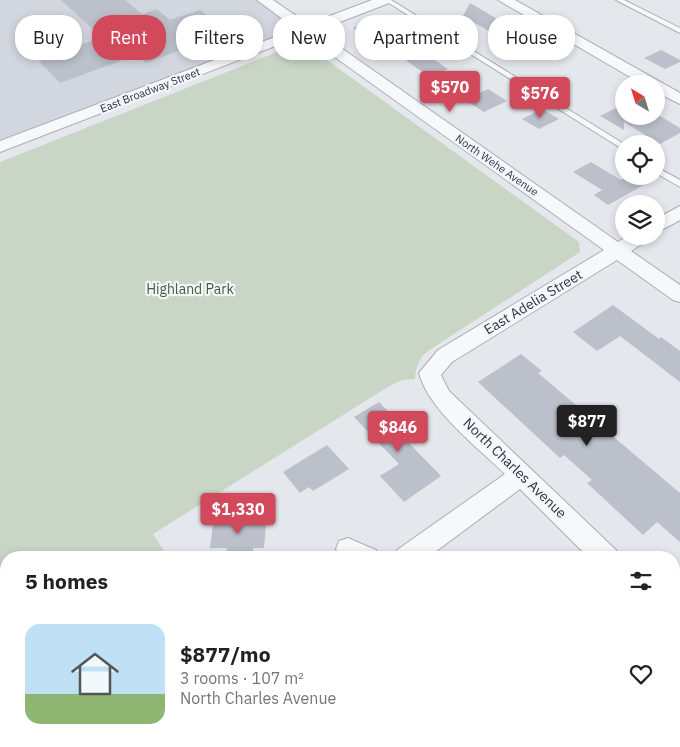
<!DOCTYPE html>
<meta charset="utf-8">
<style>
:root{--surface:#fff;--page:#f2f2f2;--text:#222;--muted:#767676;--accent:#d1495b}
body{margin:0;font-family:"IBM Plex Sans",sans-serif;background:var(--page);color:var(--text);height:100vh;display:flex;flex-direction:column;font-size:19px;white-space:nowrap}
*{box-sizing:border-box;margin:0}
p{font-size:16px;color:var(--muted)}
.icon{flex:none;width:28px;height:28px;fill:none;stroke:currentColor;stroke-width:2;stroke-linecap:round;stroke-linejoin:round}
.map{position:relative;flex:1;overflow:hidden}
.drawer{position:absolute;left:0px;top:551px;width:680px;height:196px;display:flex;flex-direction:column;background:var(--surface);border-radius:20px 20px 0 0;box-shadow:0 2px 8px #0003}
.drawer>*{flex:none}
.banner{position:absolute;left:15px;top:15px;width:650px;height:45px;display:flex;gap:10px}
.needle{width:32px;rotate:322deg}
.buttons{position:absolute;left:615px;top:75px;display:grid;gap:10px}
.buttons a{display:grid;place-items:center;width:50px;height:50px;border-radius:50%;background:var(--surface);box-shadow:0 2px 8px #0003;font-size:25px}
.price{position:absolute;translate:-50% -42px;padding:0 11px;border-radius:5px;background:var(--accent);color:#fff;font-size:16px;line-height:32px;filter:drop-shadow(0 1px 2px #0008)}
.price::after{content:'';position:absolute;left:50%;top:30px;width:15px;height:11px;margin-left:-8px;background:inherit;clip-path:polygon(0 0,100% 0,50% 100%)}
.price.on{background:#222;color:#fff}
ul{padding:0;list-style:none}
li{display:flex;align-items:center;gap:15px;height:125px;padding:0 25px}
li span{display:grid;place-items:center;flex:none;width:140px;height:100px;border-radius:15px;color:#555}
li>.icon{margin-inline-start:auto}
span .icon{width:60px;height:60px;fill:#fffc;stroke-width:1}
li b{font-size:21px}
h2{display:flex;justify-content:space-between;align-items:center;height:60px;padding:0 25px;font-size:21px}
.tag{padding:0 18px;border-radius:20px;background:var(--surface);box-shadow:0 2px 8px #0003;font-size:18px;line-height:45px}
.tag.on{background:var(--accent);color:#fff}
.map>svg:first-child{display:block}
</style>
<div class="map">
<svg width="680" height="747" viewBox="0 0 680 747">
<rect width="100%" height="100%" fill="#e4e7ec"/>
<path fill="#d2d6de" d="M0,0h264l42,30 -306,119z"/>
<path fill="#c9d6c5" d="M295,45h11l273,197 1,10 -152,99c-10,8 -12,16 -13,28l-13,1 -11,5 -238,149 15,23 -162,1v183h292l4,6h-302v-585z"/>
<path fill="#bbc0ca" d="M61,0h64l17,14 15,-5 13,11 30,-10 29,22 -83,31 -9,-8 -77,28 -21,-22 62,-24z
M470,3l51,30 3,-2 18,11 -17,8 -12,-7 -2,1 -48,-28z
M376,19l39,23 -5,1 38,26 -18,8 -38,-26 -4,2 -35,-25z
M661,50l19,10v2l-15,7 -21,-11z
M488,89l19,12 -23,11 -19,-12z
M624,104v12h21l8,4 7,-4 20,12v5l-20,11 -36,-22v8l-24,-14z
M542,109l17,10 -20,10 -17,-10z
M591,162l30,18 6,-4 31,1 -50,28 -14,-10 8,-5 -29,-18z
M613,305l46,34 2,-2 19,14v31l-60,-46 -23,15 -24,-19z
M521,354l21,17 -4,2 142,120v49l-23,-20 -14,13 -56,-52 5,-3 -28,-25 -4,3 -82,-76z
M379,402l33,34 -6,4 35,36 -37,26 -24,-26 19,-12 -45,-47z
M327,445l22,24 -36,22 -4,-4 -9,6 -17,-21z
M214,516h48l-1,8h5l-2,24h-11v10h-27l1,-10h-17z"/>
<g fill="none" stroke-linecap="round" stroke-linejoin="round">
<g stroke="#a9aeb7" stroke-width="2">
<path id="lane" d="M384,0h7l233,144v6z
M616,0h8l56,28v5z
M656,167l24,13v7l-24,-14z"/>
</g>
<g stroke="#a9aeb7" stroke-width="2">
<path id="street" d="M257,0h16l35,24 64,-24h19l-2,3 -72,28 301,211 9,-6h23l-2,4 -17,11 49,34v17l-7,-2 -56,-40 -165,102 -11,13 8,16 167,159 3,8h-30l-69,-69 -93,69h-33l3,-8 108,-76c-27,-26 -77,-65 -86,-101l19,-23 166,-100 -300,-215 -304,117v-11l296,-112z
M498,0h17l165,93v11l-24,-12v-8h-14z
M680,206v14l-24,13v-14z
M348,538l28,12 3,8 -40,-1 -3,-8 3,-8z
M674,609l6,3v29l-6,-3z"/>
</g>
<use href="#lane" fill="#f7f8fa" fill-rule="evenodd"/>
<use href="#street" fill="#f7f8fa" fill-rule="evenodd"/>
</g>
<g text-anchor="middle" stroke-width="4.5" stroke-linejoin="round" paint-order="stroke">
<g font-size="11" fill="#2b3445" stroke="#f4f6f9">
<text transform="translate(150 90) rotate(-21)" y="4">East Broadway Street</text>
<text transform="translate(497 165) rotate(35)" y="4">North Wehe Avenue</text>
</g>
<g font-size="14" fill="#3f6138" stroke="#f4f6f9">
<text x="190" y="294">Highland Park</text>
</g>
<g font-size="14" fill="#2b3445" stroke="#f4f6f9">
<text transform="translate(533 302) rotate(-31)" y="5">East Adelia Street</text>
<text transform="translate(515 468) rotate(44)" y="5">North Charles Avenue</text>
</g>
</g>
</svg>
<div class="buttons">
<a><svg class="needle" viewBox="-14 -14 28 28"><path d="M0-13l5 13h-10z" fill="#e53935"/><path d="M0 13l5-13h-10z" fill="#767676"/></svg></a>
<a><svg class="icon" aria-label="locate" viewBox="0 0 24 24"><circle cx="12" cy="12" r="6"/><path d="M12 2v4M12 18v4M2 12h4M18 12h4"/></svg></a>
<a><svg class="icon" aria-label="layers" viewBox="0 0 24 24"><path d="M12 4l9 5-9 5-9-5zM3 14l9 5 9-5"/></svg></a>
</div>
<b class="price" style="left:450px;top:113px">$570</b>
<b class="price" style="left:540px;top:119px">$576</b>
<b class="price on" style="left:587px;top:447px">$877</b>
<b class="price" style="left:398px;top:453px">$846</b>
<b class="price" style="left:238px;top:535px">$1,330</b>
<div class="banner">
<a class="tag">Buy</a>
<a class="tag on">Rent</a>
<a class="tag">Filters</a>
<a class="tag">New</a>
<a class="tag">Apartment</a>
<a class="tag">House</a>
</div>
<section class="drawer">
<h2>5 homes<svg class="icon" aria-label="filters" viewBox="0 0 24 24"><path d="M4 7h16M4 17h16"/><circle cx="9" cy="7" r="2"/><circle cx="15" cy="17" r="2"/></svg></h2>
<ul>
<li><span style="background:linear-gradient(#bfe0f5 70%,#8fb573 0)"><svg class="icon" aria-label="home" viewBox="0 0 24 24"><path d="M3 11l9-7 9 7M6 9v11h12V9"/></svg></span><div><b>$877/mo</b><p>3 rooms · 107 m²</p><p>North Charles Avenue</p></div><svg class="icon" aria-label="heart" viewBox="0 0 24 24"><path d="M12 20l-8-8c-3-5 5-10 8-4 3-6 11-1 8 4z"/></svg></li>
</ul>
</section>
</div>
